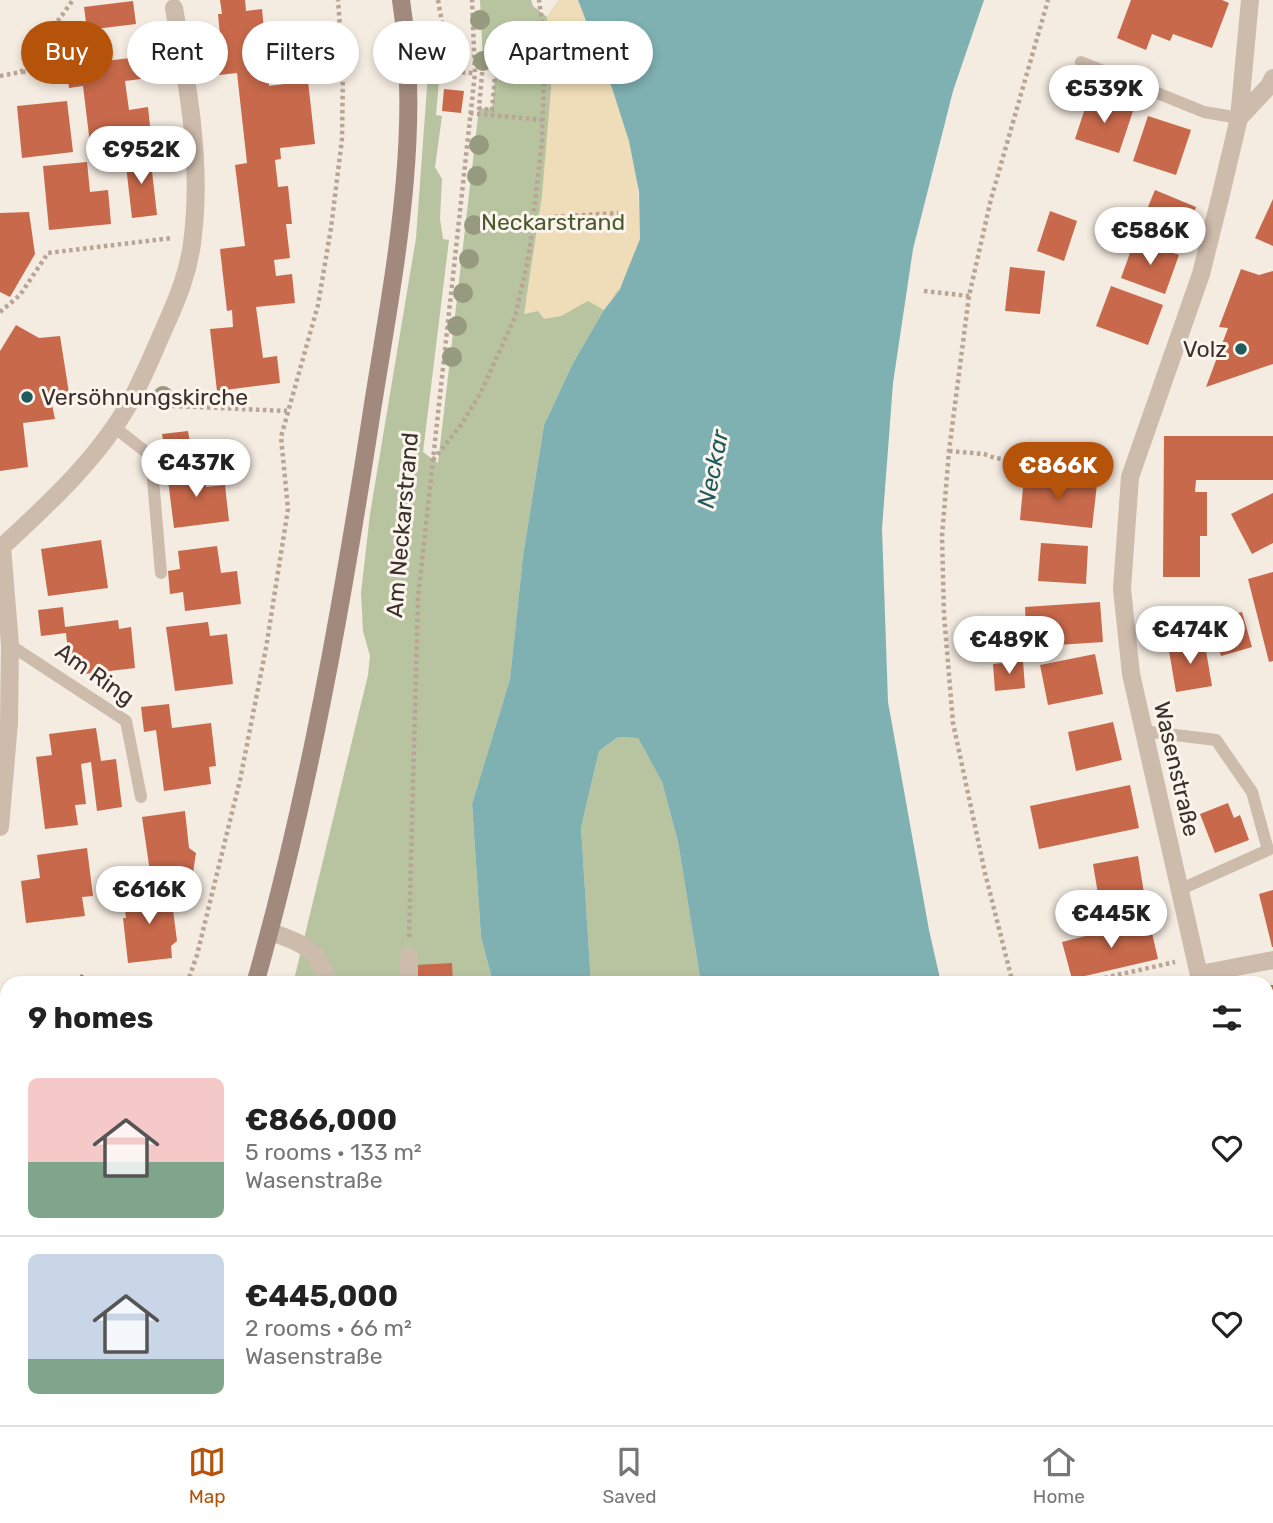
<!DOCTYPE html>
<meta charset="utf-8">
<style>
:root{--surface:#fff;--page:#f6f6f6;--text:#222;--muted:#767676;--line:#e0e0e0;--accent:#b45309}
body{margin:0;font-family:Rubik,sans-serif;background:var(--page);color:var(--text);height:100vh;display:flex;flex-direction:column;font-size:26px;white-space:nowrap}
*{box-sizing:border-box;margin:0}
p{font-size:23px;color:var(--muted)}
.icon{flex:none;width:38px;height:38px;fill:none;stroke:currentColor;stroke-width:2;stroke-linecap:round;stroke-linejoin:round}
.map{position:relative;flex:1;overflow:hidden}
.panel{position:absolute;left:0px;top:976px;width:1274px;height:450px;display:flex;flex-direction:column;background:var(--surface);border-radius:21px 21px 0 0;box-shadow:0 4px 10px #0003}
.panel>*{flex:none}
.top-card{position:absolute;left:21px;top:21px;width:700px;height:63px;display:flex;gap:14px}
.price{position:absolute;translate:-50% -60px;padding:0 16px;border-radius:24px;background:#fff;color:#222;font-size:23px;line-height:46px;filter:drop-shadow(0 2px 4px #0008)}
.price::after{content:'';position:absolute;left:50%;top:42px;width:21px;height:16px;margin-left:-10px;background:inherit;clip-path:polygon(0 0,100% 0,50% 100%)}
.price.on{background:var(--accent);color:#fff}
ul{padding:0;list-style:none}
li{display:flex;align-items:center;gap:21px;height:175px;padding:0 28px}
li+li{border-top:2px solid var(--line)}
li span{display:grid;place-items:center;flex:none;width:196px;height:140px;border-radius:10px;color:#555}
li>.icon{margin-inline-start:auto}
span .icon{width:84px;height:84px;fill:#fffc;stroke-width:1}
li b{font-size:30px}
h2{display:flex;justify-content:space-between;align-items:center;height:84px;padding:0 28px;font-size:30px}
.pill{padding:0 24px;border-radius:32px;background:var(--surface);box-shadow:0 4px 10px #0003;font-size:24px;line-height:63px}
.pill.on{background:var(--accent);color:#fff}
.dock{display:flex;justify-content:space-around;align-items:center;height:98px;border-top:2px solid var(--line);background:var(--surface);font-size:19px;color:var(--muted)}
.dock a{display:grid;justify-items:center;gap:4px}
.dock .on{color:var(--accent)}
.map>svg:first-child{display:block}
</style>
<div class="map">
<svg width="1273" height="1425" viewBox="0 0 1273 1425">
<rect width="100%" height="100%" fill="#f4ebe1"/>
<path fill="#b8c4a0" d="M480,0h51l2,6 14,11 12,-17h19l41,291 -15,19 -31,53 -29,62 -21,131 -13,123 -38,125 9,133 12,46 -200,1 75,-309 2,-19 -7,-25 -2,-38 9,-79 46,-276 13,-179h12l-5,56 6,1 -7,51 7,12 -2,40 3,20 6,1 -26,212 15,11 41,-355 13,1 4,-44 -13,-2z
M618,737l20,1 24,44 16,60 23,141 -110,1 -10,-156 18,-77z
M278,1419h265l3,6h-267z
M649,1419h73l3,6h-72z"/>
<path fill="#efdcb8" d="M559,0h19c27,66 60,139 61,211 1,9 2,19 1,27 -3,22 -22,55 -36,72l-16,-9 -27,15 -17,3 -6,-8 -14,3 18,-119 9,-106 -4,-72z"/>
<path fill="#7fb0b2" d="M578,0h406l-31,91 -40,158 -20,134 -11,146 6,173 41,228 12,53h-240l-23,-141 -16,-60 -24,-44 -20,-1 -19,14 -18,77 10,155h-98l-12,-46 -9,-133 38,-125 13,-123 21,-131 29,-62 31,-53 15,-19 21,-52 -1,-47 -10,-51 -17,-53z
M722,1419h355l2,6h-354z"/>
<path fill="#c8694b" d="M220,0h25l1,11 16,-2 3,32 24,-3 3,28 -25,3 2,17 39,-5 7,63 -35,4 1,11 -6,1 3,27 10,-1 4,38h-6l4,34 -16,2 2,16 16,-2 3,29 -39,4 7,51 14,-2 3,27 -63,8 -7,-62 23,-2 -1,-17 -5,1 -7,-62 25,-3 -10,-81 12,-2 -10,-90 -18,2 -4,-29h6l-3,-32h4z
M1131,0h91l7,3 -17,45 -39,-14 -3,7 -18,-7 -6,16 -29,-12z
M133,1l3,23 -49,6 -3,-23z
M138,57l3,22 -16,2 4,29 19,-3 4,38 -61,7 -8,-66 -14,2 -3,-22z
M444,89l20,2 -3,22 -19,-2z
M1089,96l44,15 -14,42 -44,-14z
M67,101l6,51 -51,6 -5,-52z
M1148,116l43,14 -15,45 -43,-14z
M150,154l7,61 -25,3 -7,-61z
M87,162l3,30 18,-2 3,34 -62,6 -6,-64z
M1155,190l41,17 -15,36 -41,-17z
M1273,199v47l-18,-8z
M1050,211l27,10 -13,40 -27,-10z
M29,212l6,42 -25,43 -10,-5v-79z
M1135,239l44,16 -14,39 -44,-16z
M1010,267l35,4 -5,43 -35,-3z
M1241,269l18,6 14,-4v93l-67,23 22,-59 -9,-1z
M1111,286l52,19 -15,40 -52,-19z
M16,325l23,13 21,-2 9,57 -13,1 -5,6 4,19 -32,4 5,44 -28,4v-120z
M188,431l4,23 -26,4 -4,-24z
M1164,436h109v44h-77l-1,12h12v44h-7v41h-37z
M204,467l2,20 19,-2 4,36 -55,7 -7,-56z
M1024,477l73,7 -5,44 -72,-8z
M1273,493v50l-21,11 -21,-40z
M101,540l7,48 -60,8 -7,-47z
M1041,543l47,3 -2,38 -48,-3z
M217,546l4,27 16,-2 4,33 -56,7 -2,-19 -13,2 -2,-23 12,-2 -2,-18z
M1273,572v89l-4,1 -21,-83z
M1100,602l3,40 -76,5 -2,-40z
M63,607l2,20 53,-7 1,9 12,-2 4,41 -51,6 -2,-14 -13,1 -3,-28 -25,3 -3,-26z
M1242,612l10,35 -31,9 -10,-36z
M208,622l2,14 17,-2 6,50 -58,7 -9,-64z
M1204,639l8,47 -36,6 -8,-47z
M1095,654l8,40 -55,11 -8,-40z
M1023,661l2,27 -30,3 -2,-27z
M169,704l3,24 39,-5 5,43 -7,1 2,17 -47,7 -8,-61 -12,2 -3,-25z
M1113,722l9,38 -46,11 -8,-39z
M96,728l5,33 15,-2 6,48 -25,4 -6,-49 -10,2 5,40 -11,1 3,20 -33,4 -9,-72 16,-2 -3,-21z
M1130,785l9,43 -100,21 -9,-43z
M1228,803l6,15 6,-3 9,25 -34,13 -15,-39z
M185,811l4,37 7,5 -3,20 -42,6 -9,-62z
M87,848l6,48 -11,1 3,19 -59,7 -5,-42 19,-3 -3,-23z
M1138,856l7,43 -45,7 -7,-42z
M143,887l5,5v5l23,-3 6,47 -6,5 1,12 -44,5 -5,-45h3l-3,-24z
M1273,890v57h-1l-13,-53z
M1149,920l9,39 -86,20 -10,-37z
M452,963l1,21h-36l-1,-19z
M81,974l17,10h-22z
M1267,985h6v46l-6,1z
M1273,1054v45l-6,2v-46z
M7,1063v158l-7,-4v-142z
M1210,1419h39v6h-39z"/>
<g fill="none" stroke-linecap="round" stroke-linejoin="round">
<path stroke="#b9a596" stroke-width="4.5" stroke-dasharray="3.5 3.5" stroke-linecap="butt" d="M438,0l13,72 24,1
M483,63l13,1 -4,46 -13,-2z
M22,72l34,-3 -1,-41
M0,76l21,-4 52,-72
M470,113l73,7
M533,218l85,-5
M924,291l45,5
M0,312l20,-17 28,-42 124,-15
M151,405l136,6
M949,451l35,3 11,4 113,16
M433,460l28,-35 19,-31 35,-77 14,-62 13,-114 3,-99 -6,-42
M409,937l9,-339 57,-525 -3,-73
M187,984l10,-29 43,-175 26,-132 22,-139 -7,-72 37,-132 13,-77 11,-89 1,-70 -5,-69
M1013,984l-28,-111 -32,-150 -9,-108 -2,-79 7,-85 20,-155 22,-97 57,-199
M1077,984l98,-22
M0,1243l7,3
M0,1390l7,-10
M1102,1419l2,6
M1145,1419l2,6"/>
<path stroke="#cdbbac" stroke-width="12" d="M1081,62l123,50 35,6
M114,427l37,29 10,117
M10,645l116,76 15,76
M1143,731l73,9 36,52 16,58 -89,40
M354,1425l1,-6"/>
<path stroke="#cdbbac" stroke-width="18" d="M1239,118l30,-32 4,-8
M0,546l2,1c46,-43 95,-87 127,-143 13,-23 23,-48 34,-73 14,-31 27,-61 30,-96 9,-76 -6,-153 -19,-227
M0,827l9,-104 1,-78 -8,-98
M270,932c29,9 52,18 57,52
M409,956v28
M1200,974l73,-14
M1201,984l-70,-310 -9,-85 8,-112 71,-203 20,-80 18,-76 11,-118
M1267,1310l6,-3
M490,1419l5,6
M534,1419l3,6
M1264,1419v6"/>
<path stroke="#a18a7d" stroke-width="18" d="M255,984c54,-190 88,-385 118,-580 21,-132 49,-270 28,-404
M22,1425l6,-6"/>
</g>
<g fill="#969b7f">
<circle cx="480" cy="20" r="10"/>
<circle cx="562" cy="35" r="10"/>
<circle cx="483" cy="61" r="10"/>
<circle cx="479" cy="145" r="10"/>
<circle cx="477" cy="176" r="10"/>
<circle cx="474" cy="225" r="10"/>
<circle cx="469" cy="259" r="10"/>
<circle cx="463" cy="293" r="10"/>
<circle cx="457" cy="326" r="10"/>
<circle cx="452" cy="357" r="10"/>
<circle cx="163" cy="396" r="10"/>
</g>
<g fill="#1f5a5e" stroke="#fbf5ee" stroke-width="2.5">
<circle cx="1241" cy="349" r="7"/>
<circle cx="27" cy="397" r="7"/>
</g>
<g text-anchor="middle" stroke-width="6" stroke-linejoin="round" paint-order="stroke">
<g font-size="23" fill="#4a5a2e" stroke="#fbf5ee">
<text x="553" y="230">Neckarstrand</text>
</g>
<g font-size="23" fill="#3b302b" stroke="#fbf5ee" text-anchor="end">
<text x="1227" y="357">Volz</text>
<text x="41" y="405" text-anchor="start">Versöhnungskirche</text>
</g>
<g font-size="23" fill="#3b302b" stroke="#fbf5ee">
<text transform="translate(402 525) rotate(-85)" y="8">Am Neckarstrand</text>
<text transform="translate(95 674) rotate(35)" y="8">Am Ring</text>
<text transform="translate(1177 769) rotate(77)" y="8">Wasenstraße</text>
</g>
<g font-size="24" font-style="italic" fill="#1f5a5e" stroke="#fbf5ee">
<text transform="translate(713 469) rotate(-79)" y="8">Neckar</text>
</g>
</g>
</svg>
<b class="price" style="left:1104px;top:125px">€539K</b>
<b class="price" style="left:141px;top:186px">€952K</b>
<b class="price" style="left:1150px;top:267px">€586K</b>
<b class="price" style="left:196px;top:499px">€437K</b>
<b class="price on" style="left:1058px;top:502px">€866K</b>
<b class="price" style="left:1190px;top:666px">€474K</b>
<b class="price" style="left:1009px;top:676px">€489K</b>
<b class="price" style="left:149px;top:926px">€616K</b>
<b class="price" style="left:1111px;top:950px">€445K</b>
<div class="top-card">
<a class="pill on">Buy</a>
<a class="pill">Rent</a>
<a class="pill">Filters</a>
<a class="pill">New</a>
<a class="pill">Apartment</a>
</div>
<section class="panel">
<h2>9 homes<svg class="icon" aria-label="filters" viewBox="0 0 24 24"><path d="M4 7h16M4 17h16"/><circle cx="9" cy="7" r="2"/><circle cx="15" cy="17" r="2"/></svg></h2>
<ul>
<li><span style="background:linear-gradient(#f6c9c9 60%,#7fa58c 0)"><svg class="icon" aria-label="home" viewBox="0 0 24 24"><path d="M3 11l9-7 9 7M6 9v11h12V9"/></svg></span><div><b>€866,000</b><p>5 rooms · 133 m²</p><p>Wasenstraße</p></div><svg class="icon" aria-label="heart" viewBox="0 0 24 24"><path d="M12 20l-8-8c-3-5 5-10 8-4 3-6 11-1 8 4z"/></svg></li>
<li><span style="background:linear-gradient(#c9d6e8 75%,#7fa58c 0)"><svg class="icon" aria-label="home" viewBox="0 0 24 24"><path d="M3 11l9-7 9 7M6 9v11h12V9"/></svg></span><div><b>€445,000</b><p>2 rooms · 66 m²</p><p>Wasenstraße</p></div><svg class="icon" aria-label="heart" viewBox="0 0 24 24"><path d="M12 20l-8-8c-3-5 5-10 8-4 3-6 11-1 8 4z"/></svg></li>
</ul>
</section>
</div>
<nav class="dock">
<a class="on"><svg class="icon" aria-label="map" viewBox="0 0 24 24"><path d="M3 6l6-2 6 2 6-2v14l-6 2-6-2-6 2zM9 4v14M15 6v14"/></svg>Map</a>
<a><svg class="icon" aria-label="saved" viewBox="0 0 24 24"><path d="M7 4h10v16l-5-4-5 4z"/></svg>Saved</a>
<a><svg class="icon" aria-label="home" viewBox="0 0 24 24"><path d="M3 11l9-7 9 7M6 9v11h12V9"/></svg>Home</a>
</nav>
